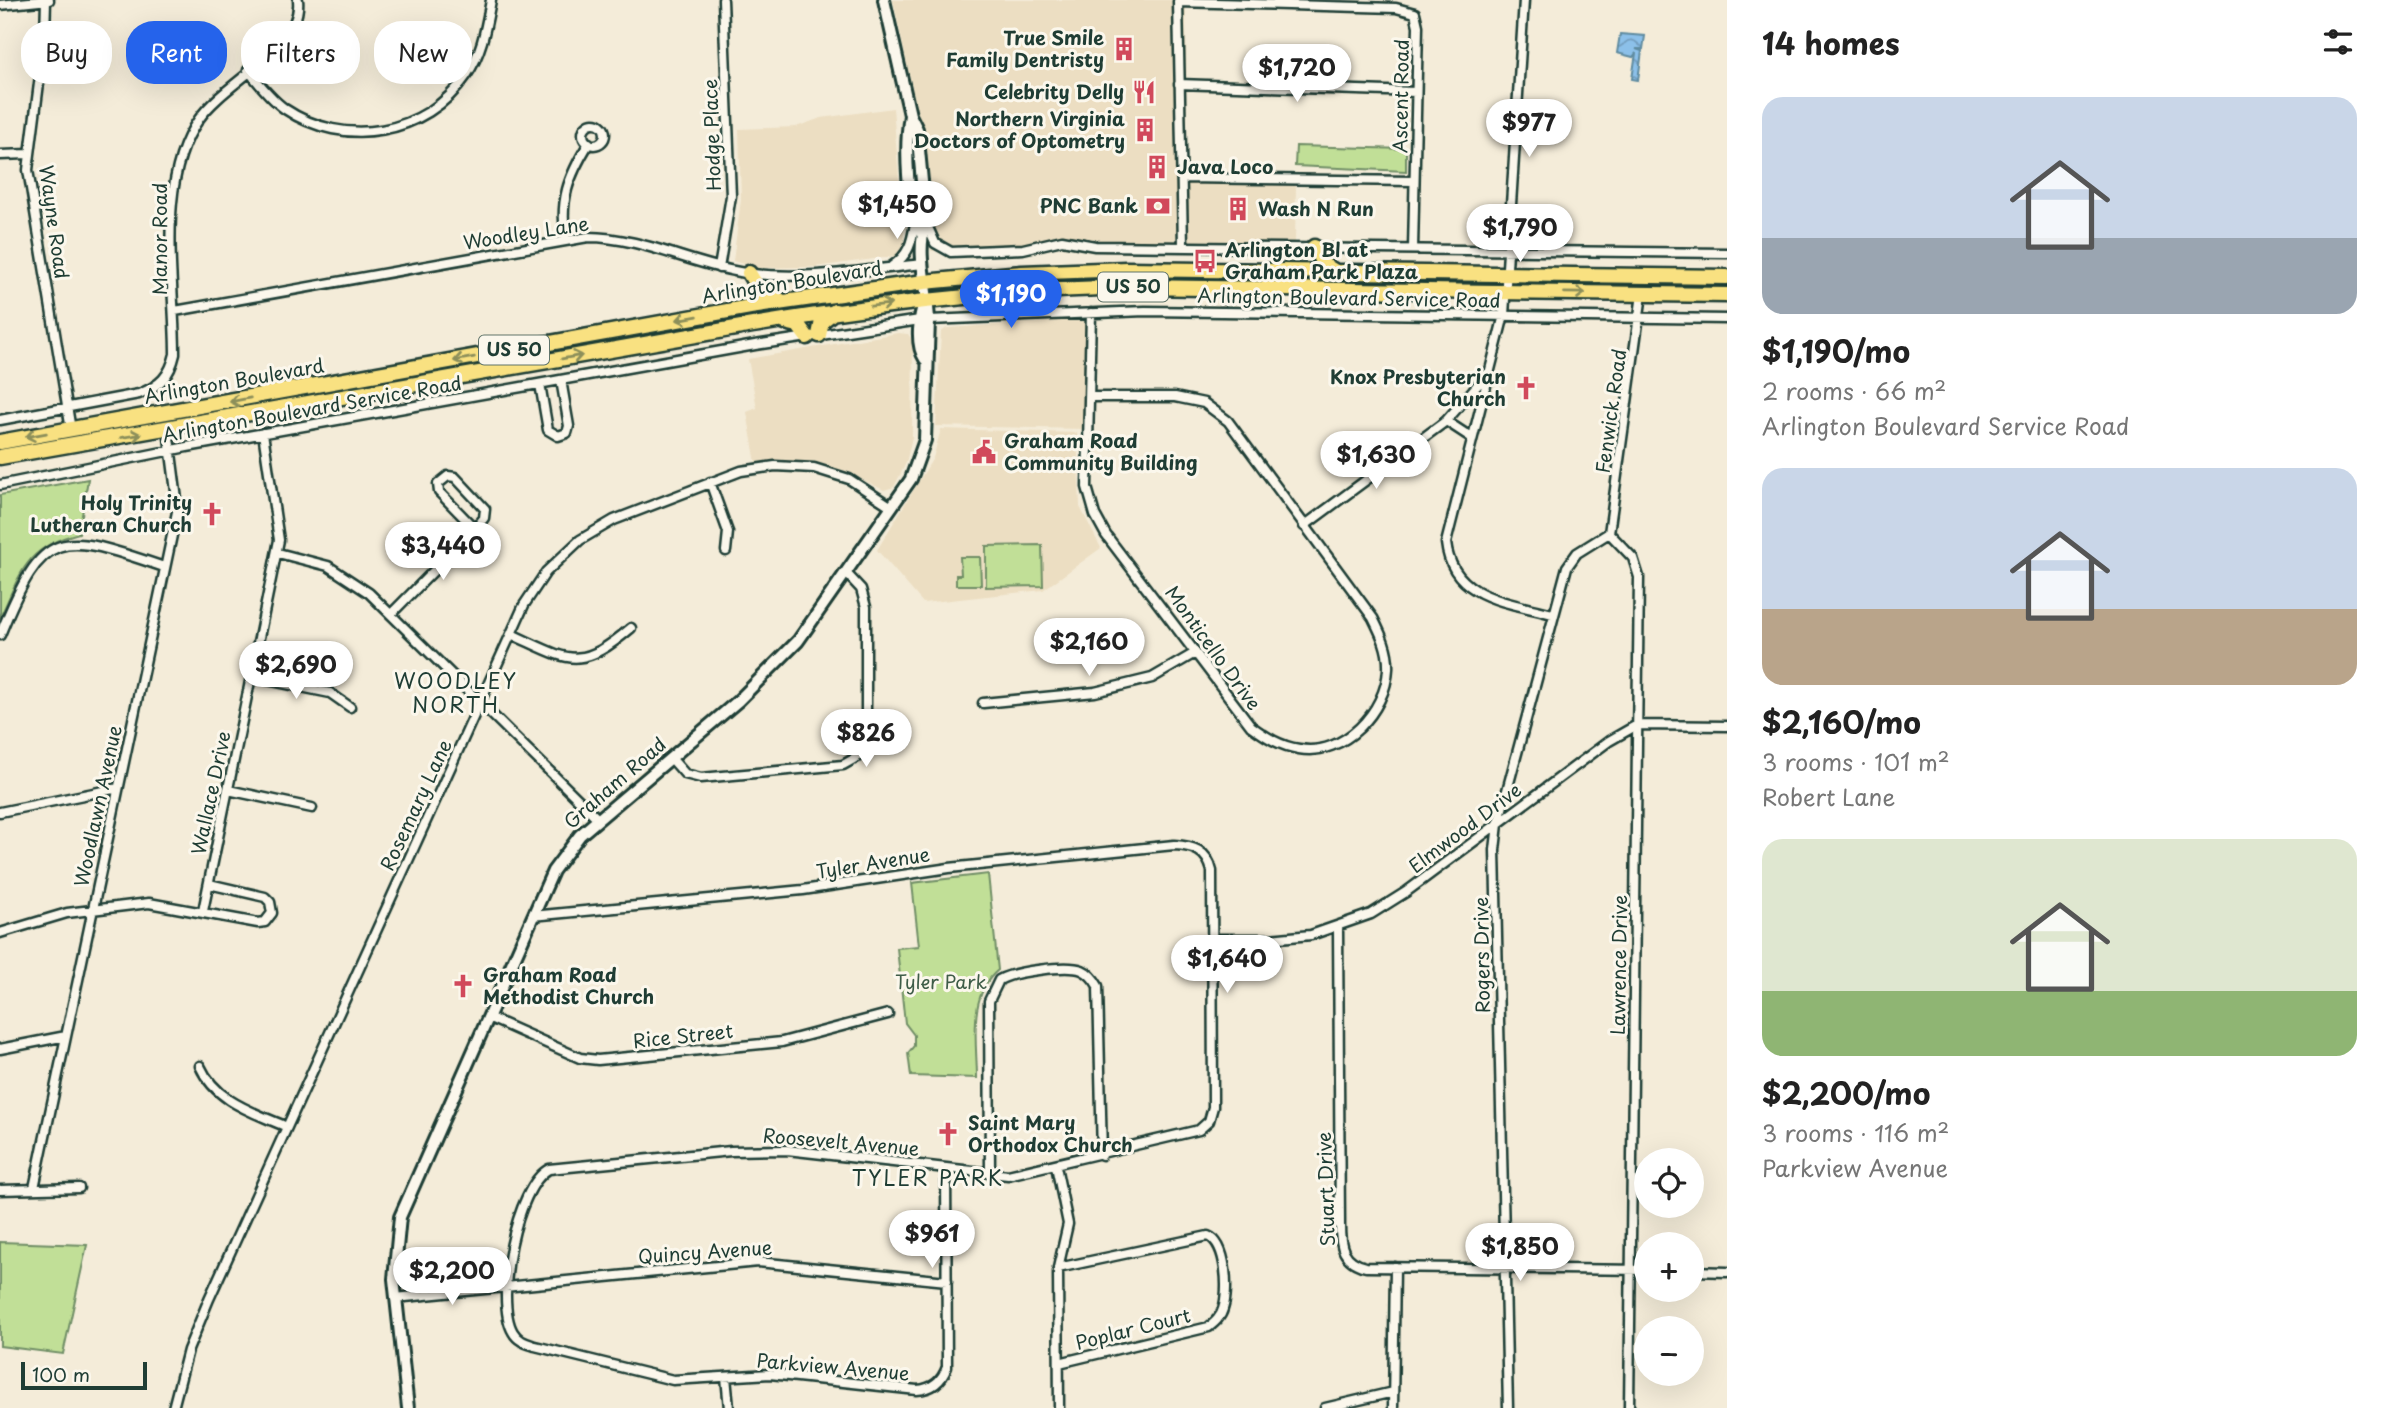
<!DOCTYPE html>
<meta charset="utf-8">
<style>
:root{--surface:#fff;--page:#f2f2f2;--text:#222;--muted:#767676;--accent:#2563eb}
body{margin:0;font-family:"Playpen Sans",sans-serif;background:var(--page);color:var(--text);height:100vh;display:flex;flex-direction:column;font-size:26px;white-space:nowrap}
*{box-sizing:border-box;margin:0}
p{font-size:23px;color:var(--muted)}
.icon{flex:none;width:38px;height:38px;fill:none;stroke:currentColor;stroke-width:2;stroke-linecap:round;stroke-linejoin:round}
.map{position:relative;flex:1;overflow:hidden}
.sheet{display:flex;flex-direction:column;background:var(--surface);width:665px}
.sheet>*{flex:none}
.guide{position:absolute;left:21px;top:21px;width:665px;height:63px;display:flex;gap:14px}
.controls{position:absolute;left:1634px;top:1148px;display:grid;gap:14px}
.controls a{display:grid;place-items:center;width:70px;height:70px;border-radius:50%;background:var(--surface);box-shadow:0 7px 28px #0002;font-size:35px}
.scale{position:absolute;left:21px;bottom:18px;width:126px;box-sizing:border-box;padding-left:7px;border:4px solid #1f3d34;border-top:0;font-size:19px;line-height:24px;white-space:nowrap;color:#1f3d34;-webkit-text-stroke:5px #fbf7ec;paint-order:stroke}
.price{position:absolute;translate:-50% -60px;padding:0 16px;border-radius:24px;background:#fff;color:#222;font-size:23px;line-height:46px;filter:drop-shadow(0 2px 4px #0008)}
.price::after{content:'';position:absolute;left:50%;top:42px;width:21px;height:16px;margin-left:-10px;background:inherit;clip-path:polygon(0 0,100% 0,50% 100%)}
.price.on{background:var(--accent);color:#fff}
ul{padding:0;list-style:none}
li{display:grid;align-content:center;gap:14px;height:371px;padding:0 35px}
li span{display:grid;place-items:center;height:217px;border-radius:21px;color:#555}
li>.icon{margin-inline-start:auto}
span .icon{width:126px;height:126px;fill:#fffc;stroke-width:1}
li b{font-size:30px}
h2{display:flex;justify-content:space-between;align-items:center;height:84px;padding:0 35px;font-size:30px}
.tag{padding:0 24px;border-radius:28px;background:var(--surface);box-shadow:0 7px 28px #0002;font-size:24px;line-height:63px}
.tag.on{background:var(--accent);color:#fff}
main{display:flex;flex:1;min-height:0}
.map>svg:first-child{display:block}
</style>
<main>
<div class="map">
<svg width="1727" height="1408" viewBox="0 0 1727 1408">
<defs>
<pattern id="water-waves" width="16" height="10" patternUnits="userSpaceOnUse" patternTransform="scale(1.75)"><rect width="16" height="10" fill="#8cc0e9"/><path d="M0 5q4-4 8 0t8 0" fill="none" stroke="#729dbe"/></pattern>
</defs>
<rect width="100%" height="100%" fill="#f4ecd9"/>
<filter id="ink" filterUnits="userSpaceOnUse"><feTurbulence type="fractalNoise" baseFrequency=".0143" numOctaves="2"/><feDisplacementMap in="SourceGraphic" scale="14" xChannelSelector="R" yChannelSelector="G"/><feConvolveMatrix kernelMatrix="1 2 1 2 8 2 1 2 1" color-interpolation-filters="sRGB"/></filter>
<g filter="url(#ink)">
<path fill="#ecdec2" d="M893,0h293l1,183 109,1 -1,58 -195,1 -31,-5h-20l-24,7 -94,6 -5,-99z
M893,108l12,141 -9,7 -81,11 -57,1 -25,-7 8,-61 -2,-71 57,-2 25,-9z
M1091,319l-2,110 -153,-3 5,-94 6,-4z
M898,333l10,1 5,7 -1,96 -6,26 -12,24 -10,3 -42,-20 -44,-9 -42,2 -9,-51 10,-4 -9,-49z
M941,429l136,4 3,74 21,41 -58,42 -120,13 -46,-53 56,-92z"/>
<path fill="#c1df97" stroke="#708e66" stroke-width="2" d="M1296,146l110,3v22l-111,-5z
M88,479l-9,54c-53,14 -58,39 -79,85v-123z
M1042,545l1,41 -57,1v-41z
M960,557h20l1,28h-25v-10h5z
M988,874l10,96c-31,26 -21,72 -21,108l-66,-2 -3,-23 6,-7v-11l-9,-12 -8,-75 22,-2 -7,-63z
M0,1242l87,3 -24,109 -63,-8z"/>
<path fill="url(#water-waves)" stroke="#608ca1" stroke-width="2" d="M1620,34l25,2 -2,13h-7l6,2 -4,29 -6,-1 4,-26 -3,4 -16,-4z"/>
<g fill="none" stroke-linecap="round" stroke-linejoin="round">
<g stroke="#1f3d34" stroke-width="13">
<path id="street" d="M46,0l-1,36 -17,134 43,260
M1524,0l-20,315 -58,228c6,56 63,59 107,71
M0,5l49,-5
M248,70c11,14 23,29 37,39 59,40 141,26 181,-33 16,-23 20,-49 25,-76
M1179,84l237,8
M583 134a11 11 0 1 1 22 0a11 11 0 1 1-22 0Z
M0,155l29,-1
M1183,178l231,3
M926,223l9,20 16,9 72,-3 39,-9 33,6 632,7
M566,240c-7,-39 2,-63 23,-97
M1183,245l-5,-243 218,6 19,5 3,13 -5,223
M892,266c17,-11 20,-24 23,-43
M719,268l12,-72 -8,-196
M175,311l413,-74c54,0 104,28 157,36 59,8 120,-3 178,-9
M929,320l216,-9 582,8
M540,384l8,46 10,6 9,-3 2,-7 -8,-46
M1089,397h86l29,6 24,18 145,197c8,16 16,32 15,51 -2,42 -44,88 -89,80 -19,-3 -33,-12 -48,-23l-145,-191 -11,-20 -8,-28 4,-174
M0,420l139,-26c21,-8 31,-18 36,-40 0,-73 -20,-173 24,-235 26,-38 104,-71 99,-119
M1446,421l26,17
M448,476l7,1 30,32 -1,9 -9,11 -36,-37 -1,-8z
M710,482l18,50 -2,19
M0,485l187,-38 390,-70 178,-32 165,-25
M1304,526l142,-105 42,-48
M1609,533l24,25 6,19 -10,831
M1609,533l33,-239
M278,553l50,13 41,27 229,226
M391,614l84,-85
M511,634c58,26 67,39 120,-6
M0,635c44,-109 59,-104 164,-68
M252,677l78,16 20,14
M983,703l112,-11 57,-14 43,-25
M671,758l14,16 16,4 142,-13 16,-9 7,-16v-133l-5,-18 -14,-15
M228,790l84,18
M0,812l118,-24
M203,911l76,-371 -16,-107
M532,916l271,-26 146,-22 225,-23c19,1 33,5 38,26l1,236 -4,14 -10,9 -191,45 -221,-25 -56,1 -182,18c-33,17 -55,131 -36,163 5,9 13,11 22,14l138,34 97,-6 147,16c16,-1 25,-9 30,-23l-1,-199
M1338,928l2,298c0,20 3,36 26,41l281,3
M0,933l67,-20 82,-10 109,20 7,-1 7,-9 -2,-11 -5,-5 -56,-13
M1212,939h57l42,-4 60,-21 35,-22 203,-151 28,-16 90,1
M488,1017l92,41 18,2 184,-18 106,-28
M0,1049l66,-13
M200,1066c16,36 53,46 87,61
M1056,1166l12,58 -10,44 1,140
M990,1173l-1,-172 10,-21c13,-8 68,-16 83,-10 7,3 12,9 16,16l4,169
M34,1188l144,-681 -10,-77
M0,1190l79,-2
M1058,1268l150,-32c19,7 21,56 15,73 -2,8 -8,13 -14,18l-150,36
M1692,1271l35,1
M395,1298l363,-36 189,19
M726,1377l3,31
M173,1408l15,-58 21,-51 302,-665 13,-29 22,-33 34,-32 34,-20 127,-49 34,-5 39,2 35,11 43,28
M1325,1408l68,-16
M1393,1408l2,-141
M1508,1408l-13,-558 3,-26 69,-257 10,-14 32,-20"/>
</g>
<g stroke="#1f3d34" stroke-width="16">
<path id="secondary" d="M910,115c-5,29 -4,95 12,119
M925,359c-10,-15 -6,-43 0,-59
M408,1408l-14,-129 6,-62 153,-346 27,-36 158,-134 60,-60 113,-162 14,-39 4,-120c-1,-31 -14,-67 -3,-97l-9,-94 -7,-14 -26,-115"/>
</g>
<g stroke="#1f3d34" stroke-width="19">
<path id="highway" d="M1314,247l10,18 10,6
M749,273l12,20 19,7
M785,322l13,3 9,12
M819,335l3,-14 13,-10
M0,442l750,-135 174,-25 98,-9 104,-4 601,8
M0,457l753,-132c126,-21 252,-35 380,-38l594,8"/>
</g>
<use href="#street" stroke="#fbf7ec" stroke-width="8"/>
<use href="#secondary" stroke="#fbf7ec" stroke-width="10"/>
<use href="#highway" stroke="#f9e181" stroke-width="14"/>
</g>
<defs><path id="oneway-shaft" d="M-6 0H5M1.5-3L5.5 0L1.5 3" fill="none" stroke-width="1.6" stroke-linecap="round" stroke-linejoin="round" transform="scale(1.75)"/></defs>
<g stroke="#8c8f5a">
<use href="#oneway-shaft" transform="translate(1575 293) rotate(1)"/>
<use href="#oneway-shaft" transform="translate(881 305) rotate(-6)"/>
<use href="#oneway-shaft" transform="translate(687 318) rotate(170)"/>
<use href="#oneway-shaft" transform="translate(572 357) rotate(-10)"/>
<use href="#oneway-shaft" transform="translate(464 359) rotate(170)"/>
<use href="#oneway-shaft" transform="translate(240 400) rotate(169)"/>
<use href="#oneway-shaft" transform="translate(36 435) rotate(170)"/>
<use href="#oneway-shaft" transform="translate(131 436) rotate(-9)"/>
</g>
</g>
<defs>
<g id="building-bare" transform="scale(1.89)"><path d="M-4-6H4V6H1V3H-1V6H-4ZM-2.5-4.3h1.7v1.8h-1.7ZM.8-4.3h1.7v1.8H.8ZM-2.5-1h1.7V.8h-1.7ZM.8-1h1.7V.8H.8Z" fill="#d1495b" stroke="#fbf7ec" stroke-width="2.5" paint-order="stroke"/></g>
<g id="restaurant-bare" transform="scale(1.89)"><path d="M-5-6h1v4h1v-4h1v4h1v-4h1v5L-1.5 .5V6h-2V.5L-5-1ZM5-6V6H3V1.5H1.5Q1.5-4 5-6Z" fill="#d1495b" stroke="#fbf7ec" stroke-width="2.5" paint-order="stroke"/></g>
<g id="bank-bare" transform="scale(1.89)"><path d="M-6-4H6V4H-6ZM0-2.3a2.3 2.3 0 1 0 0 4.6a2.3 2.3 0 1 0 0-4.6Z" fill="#d1495b" stroke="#fbf7ec" stroke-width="2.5" paint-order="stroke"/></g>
<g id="bus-bare" transform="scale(1.89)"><path d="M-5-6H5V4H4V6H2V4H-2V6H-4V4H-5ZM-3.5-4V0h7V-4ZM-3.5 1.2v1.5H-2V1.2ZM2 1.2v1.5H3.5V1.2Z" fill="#d1495b" stroke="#fbf7ec" stroke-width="2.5" paint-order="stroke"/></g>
<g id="church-bare" transform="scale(1.89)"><path d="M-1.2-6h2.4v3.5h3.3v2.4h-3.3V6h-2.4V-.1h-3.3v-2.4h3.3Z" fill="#d1495b" stroke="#fbf7ec" stroke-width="2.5" paint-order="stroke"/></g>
<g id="civic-bare" transform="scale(1.89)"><path d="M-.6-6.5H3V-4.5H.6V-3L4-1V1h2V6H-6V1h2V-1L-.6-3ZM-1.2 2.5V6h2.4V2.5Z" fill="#d1495b" stroke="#fbf7ec" stroke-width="2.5" paint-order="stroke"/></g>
</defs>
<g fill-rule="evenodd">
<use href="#building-bare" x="1124" y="49"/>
<use href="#restaurant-bare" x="1144" y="92"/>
<use href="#building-bare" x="1145" y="130"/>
<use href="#building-bare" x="1157" y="167"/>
<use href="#bank-bare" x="1158" y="206"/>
<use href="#building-bare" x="1238" y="209"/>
<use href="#bus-bare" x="1205" y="261"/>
<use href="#church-bare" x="1526" y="388"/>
<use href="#civic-bare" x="984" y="452"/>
<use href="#church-bare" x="212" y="514"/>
<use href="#church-bare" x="463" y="986"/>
<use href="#church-bare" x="948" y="1134"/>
</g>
<g text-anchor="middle" stroke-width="6" stroke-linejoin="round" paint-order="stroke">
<g fill="#fbf7ec" stroke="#61756b" stroke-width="2">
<rect x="1098" y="272.5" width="70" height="29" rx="5"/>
<rect x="479" y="335.5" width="70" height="29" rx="5"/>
</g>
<g font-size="18" font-weight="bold" fill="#1f3d34">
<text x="1133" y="293">US 50</text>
<text x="514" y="356">US 50</text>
</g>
<g font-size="19" font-weight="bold" fill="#1f3d34" stroke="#fbf7ec" text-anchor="end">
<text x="1104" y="45">True Smile<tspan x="1104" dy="22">Family Dentristy</tspan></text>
<text x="1124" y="99">Celebrity Delly</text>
<text x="1125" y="126">Northern Virginia<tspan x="1125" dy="22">Doctors of Optometry</tspan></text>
<text x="1177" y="174" text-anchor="start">Java Loco</text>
<text x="1138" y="213">PNC Bank</text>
<text x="1258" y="216" text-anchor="start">Wash N Run</text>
<text x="1225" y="257" text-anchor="start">Arlington Bl at<tspan x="1225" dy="22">Graham Park Plaza</tspan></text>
<text x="1506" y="384">Knox Presbyterian<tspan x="1506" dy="22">Church</tspan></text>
<text x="1004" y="448" text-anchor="start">Graham Road<tspan x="1004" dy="22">Community Building</tspan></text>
<text x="192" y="510">Holy Trinity<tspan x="192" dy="22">Lutheran Church</tspan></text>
<text x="483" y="982" text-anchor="start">Graham Road<tspan x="483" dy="22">Methodist Church</tspan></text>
<text x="968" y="1130" text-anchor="start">Saint Mary<tspan x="968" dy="22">Orthodox Church</tspan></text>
</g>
<g font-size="19" fill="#1f3d34" stroke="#fbf7ec">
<text transform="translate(1401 96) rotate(-89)" y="7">Ascent Road</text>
<text transform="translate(712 135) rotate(-92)" y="7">Hodge Place</text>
<text transform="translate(54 222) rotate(82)" y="7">Wayne Road</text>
<text transform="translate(526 233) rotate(-9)" y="7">Woodley Lane</text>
<text transform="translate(160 239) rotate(-90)" y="7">Manor Road</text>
<text transform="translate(792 282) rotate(-9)" y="7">Arlington Boulevard</text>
<text transform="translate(1349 298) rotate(1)" y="7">Arlington Boulevard Service Road</text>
<text transform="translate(234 381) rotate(-10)" y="7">Arlington Boulevard</text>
<text transform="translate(312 409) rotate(-10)" y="7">Arlington Boulevard Service Road</text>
<text transform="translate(1611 411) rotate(-82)" y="7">Fenwick Road</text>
<text transform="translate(1213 648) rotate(54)" y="7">Monticello Drive</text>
<text transform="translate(615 783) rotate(-41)" y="7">Graham Road</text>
<text transform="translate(211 793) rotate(-78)" y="7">Wallace Drive</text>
<text transform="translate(416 805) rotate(-65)" y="7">Rosemary Lane</text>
<text transform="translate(98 806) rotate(-78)" y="7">Woodlawn Avenue</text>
<text transform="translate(1465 828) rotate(-37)" y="7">Elmwood Drive</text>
<text transform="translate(873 863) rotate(-9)" y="7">Tyler Avenue</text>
<text transform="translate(1482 955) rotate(-91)" y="7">Rogers Drive</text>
<text transform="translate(1619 965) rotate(-89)" y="7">Lawrence Drive</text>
<text transform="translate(683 1036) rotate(-6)" y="7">Rice Street</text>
<text transform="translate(841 1142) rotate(5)" y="7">Roosevelt Avenue</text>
<text transform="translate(1326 1189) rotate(-92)" y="7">Stuart Drive</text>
<text transform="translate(705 1252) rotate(-4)" y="7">Quincy Avenue</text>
<text transform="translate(1133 1329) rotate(-14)" y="7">Poplar Court</text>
<text transform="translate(833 1367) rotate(5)" y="7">Parkview Avenue</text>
</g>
<g font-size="19" fill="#3f5d48" stroke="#fbf7ec">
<text x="941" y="989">Tyler Park</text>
</g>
<g font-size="21" letter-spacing="2" fill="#1f3d34" stroke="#fbf7ec">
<text x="456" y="689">WOODLEY<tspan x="456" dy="24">NORTH</tspan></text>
<text x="928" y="1186">TYLER PARK</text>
</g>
</g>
</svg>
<div class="controls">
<a><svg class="icon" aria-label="locate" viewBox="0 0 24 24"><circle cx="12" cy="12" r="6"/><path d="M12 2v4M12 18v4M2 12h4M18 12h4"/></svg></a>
<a>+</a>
<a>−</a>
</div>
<div class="scale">100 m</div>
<b class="price" style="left:1297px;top:104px">$1,720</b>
<b class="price" style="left:1529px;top:159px">$977</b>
<b class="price" style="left:897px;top:241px">$1,450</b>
<b class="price" style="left:1520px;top:264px">$1,790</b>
<b class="price on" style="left:1011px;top:330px">$1,190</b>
<b class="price" style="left:1376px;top:491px">$1,630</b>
<b class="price" style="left:443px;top:582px">$3,440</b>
<b class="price" style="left:1089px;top:678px">$2,160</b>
<b class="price" style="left:296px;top:701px">$2,690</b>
<b class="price" style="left:866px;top:769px">$826</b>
<b class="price" style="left:1227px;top:995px">$1,640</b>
<b class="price" style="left:932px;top:1270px">$961</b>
<b class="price" style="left:1520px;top:1283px">$1,850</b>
<b class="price" style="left:452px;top:1307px">$2,200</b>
<div class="guide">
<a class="tag">Buy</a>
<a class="tag on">Rent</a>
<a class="tag">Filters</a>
<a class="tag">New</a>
</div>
</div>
<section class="sheet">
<h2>14 homes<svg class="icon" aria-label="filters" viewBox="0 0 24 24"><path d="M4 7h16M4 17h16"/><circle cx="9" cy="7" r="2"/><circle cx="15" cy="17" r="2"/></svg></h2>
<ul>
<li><span style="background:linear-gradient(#c9d6e8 65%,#9aa5b1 0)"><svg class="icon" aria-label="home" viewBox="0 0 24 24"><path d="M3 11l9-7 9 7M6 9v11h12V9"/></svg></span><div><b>$1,190/mo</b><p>2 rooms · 66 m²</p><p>Arlington Boulevard Service Road</p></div></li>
<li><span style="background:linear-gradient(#c9d6e8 65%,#b9a48a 0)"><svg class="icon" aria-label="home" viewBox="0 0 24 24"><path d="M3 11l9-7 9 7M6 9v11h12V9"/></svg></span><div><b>$2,160/mo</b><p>3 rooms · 101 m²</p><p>Robert Lane</p></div></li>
<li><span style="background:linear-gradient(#dfe7d0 70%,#8fb573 0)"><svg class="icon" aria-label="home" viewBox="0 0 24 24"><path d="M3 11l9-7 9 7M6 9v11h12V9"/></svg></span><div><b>$2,200/mo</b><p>3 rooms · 116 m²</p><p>Parkview Avenue</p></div></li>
</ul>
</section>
</main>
